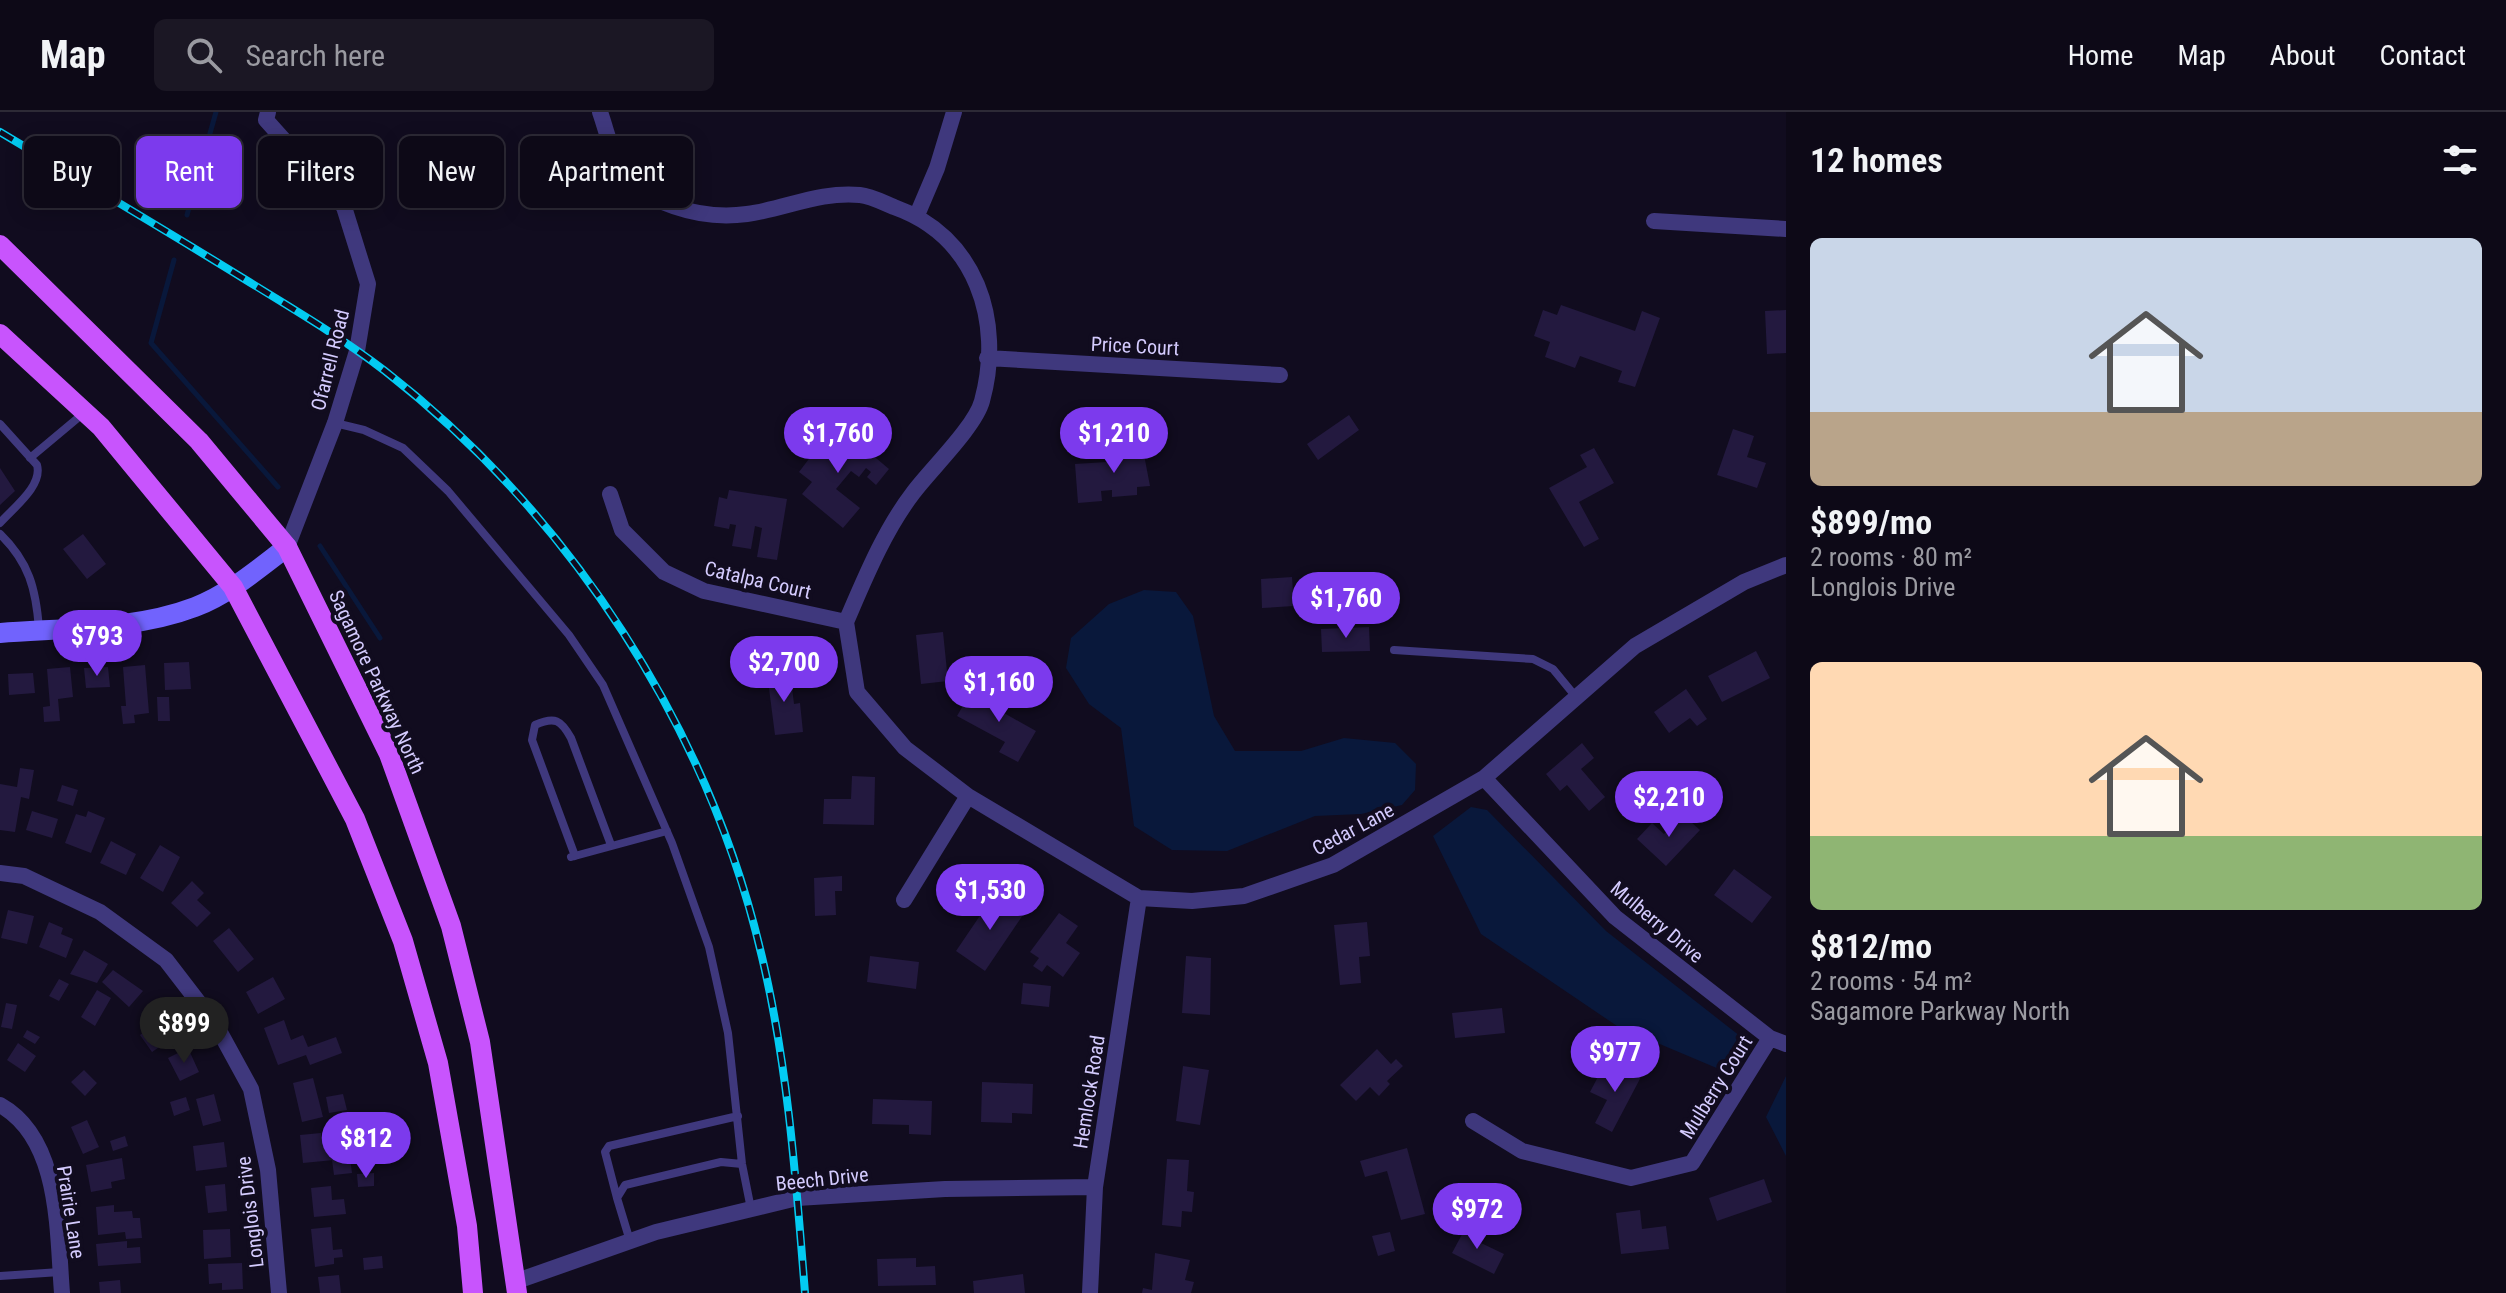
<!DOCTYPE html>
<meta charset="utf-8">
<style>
:root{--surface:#0d0917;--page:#1b1724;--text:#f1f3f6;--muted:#9a9aa1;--line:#2d2a36;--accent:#7c3aed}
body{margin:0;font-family:"Roboto Condensed",sans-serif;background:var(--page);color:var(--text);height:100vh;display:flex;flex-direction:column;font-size:30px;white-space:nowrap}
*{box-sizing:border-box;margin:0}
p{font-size:26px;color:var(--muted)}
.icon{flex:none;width:44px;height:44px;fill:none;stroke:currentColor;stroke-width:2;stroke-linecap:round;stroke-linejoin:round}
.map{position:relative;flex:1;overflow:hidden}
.panel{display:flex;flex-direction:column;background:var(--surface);width:720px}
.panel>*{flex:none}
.top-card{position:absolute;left:24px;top:24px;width:760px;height:72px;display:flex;gap:16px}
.price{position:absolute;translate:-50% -68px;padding:0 18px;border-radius:28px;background:var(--accent);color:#fff;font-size:26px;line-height:52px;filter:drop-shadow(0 2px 4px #0008)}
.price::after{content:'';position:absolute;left:50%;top:48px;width:24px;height:18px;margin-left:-12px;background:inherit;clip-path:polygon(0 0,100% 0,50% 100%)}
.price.on{background:#222;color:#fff}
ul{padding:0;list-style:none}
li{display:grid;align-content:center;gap:16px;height:424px;padding:0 24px}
li span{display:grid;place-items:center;height:248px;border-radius:12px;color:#555}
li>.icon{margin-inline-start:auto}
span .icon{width:144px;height:144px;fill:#fffc;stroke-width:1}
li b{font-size:34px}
h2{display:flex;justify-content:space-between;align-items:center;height:96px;padding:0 24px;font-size:34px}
.tag{padding:0 28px;border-radius:12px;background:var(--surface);box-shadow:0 4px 20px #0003,0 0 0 2px var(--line);font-size:28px;line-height:72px}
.tag.on{background:var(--accent);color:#fff}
header{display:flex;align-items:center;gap:48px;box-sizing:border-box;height:112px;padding:0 40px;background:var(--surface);border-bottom:2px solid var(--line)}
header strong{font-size:38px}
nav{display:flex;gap:44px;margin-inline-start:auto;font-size:28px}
.search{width:560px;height:72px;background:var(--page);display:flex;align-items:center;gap:20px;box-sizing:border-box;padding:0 28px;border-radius:12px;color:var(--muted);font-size:30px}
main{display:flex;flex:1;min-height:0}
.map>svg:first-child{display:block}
</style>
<header>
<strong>Map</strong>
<div class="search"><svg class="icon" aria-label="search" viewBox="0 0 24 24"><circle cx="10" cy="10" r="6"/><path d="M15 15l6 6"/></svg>Search here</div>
<nav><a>Home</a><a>Map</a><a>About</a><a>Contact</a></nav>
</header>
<main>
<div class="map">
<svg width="1786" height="1181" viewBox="0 0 1786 1181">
<rect width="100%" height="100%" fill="#110c1f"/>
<path fill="#09183b" d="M1144,478l32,2 17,24 21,100 21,35h66l43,-13 51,5 21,21 -1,26 -13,15 -41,9 -46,2 -88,35 -55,-1 -38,-24 -13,-98 -32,-24 -23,-36 5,-30 38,-34z
M1471,695l16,3 119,121 139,109 -6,21 -20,8 -102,-43 -136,-92 -48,-98z
M1786,964v80l-20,-39z"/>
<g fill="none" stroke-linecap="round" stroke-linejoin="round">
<path stroke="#09183b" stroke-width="5" d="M187,103l29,-103
M174,148l-23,83 127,144
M320,434l60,92"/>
</g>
<path fill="#23193f" d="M1561,193l74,26 7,-20 18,7 -25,69 -17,-5 4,-11 -42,-15 -5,12 -30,-11 5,-15 -16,-6 9,-26 14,5z
M1786,198v43l-19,1 -2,-43z
M1349,303l10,15 -41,30 -11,-16z
M1733,317l21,7 -7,21 19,6 -9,25 -40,-13z
M845,320l44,37 -13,16 -9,-8 4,-5 -5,-4 -7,9 -8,-6 -15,18 24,19 -17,20 -41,-34 10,-12 -13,-10 28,-37 9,8z
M1141,327l9,47 -13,1v8l-25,2v-7l-11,1 1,10 -24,2 -3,-39 47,-3 -2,-21z
M1594,336l20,35 -35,19 20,37 -15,8 -35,-59 38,-21 -7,-12z
M0,356l15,23 -15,14z
M729,378l58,9 -10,61 -20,-3 5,-29 -7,-2 -4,23 -19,-3 4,-21 -6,-1 -1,5 -15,-3 5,-29 8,2z
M83,422l23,30 -19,15 -24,-30z
M1292,465l2,29 -32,2 -1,-29z
M1369,515l1,24 -48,1 -1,-23z
M943,520l5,49 -27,3 -5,-49z
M1756,539l14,27 -48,24 -14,-26z
M189,550l2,27 -26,1 -1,-27z
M145,553l4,48 -15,2 1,8 -12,1 -2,-18h5l-3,-39z
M70,555l3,30 -15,2 2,22 -16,1 -1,-15 7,-1 -3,-37z
M108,555l2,20 -24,1 -2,-20z
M790,559l4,33 6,-1 3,29 -28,3 -8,-62z
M33,561l2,20 -26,2 -1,-21z
M1686,577l21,30 -10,7 -7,-8 -21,15 -15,-21z
M992,578l19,10 -7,13 32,18 -18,31 -19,-10 6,-10 -48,-26 11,-19 16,9z
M157,585h12l1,24h-12z
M1582,631l12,15 -13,11 24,28 -16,14 -22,-26 -7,6 -14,-17z
M20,656l14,2 -5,29 -8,-2 -6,35 -15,-2v-46l17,3z
M852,664l23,1 -1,48 -51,-1 1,-25h27z
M62,673l16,5 -5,16 -16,-5z
M32,699l26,8 -6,19 -26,-8z
M88,699l17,7 -14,35 -26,-10 11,-29 10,3z
M1683,703l17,15 -34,36 -29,-27 15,-16 12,11z
M111,729l25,13 -10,21 -26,-12z
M160,733l20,12 -17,35 -23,-14z
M1734,757l38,28 -20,26 -38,-28z
M842,764v15h-7l1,24 -21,1 -1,-38z
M192,769l12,12 -7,7 14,13 -14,14 -26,-24z
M996,780l29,20 -40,59 -29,-20z
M8,798l26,6 -7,28 -26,-6z
M1059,801l19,13 -12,17 14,10 -17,24 -16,-12 -5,7 -9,-6 6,-8 -9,-6z
M49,810l14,6 -2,6 12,5 -7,19 -27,-11z
M1367,810l3,34 -11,1 2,26 -21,2 -6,-60z
M229,816l25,31 -16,13 -25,-31z
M84,838l24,14 -11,19 -27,-9z
M870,844l49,6 -3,27 -49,-7z
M1186,844l25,2 -1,57 -28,-2z
M113,858l30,21 -14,16 -27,-25z
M273,865l12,22 -27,15 -12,-22z
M59,867l10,5 -10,17 -10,-5z
M1023,871l28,3 -2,21 -28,-3z
M97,878l14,8 -16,28 -14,-9z
M6,891l11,2 -5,24 -11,-2z
M1502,896l3,25 -50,5 -3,-25z
M165,898l15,23 -28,19 -12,-17 10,-7 -3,-6z
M284,908l7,20 12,-5 5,12 28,-10 6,16 -32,12 -4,-10 -28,10 -14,-37z
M27,918l13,7 -5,7 -12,-7z
M18,931l18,13 -11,16 -18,-12z
M188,936l11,24 -19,9 -12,-23z
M1377,937l14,15 5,-5 7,7 -16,15 3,3 -11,12 -9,-9 -14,14 -16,-16z
M1619,951l23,12 -30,57 -17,-9 12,-23 -17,-8 11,-21 11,6z
M1183,954l26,4 -9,55 -24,-4z
M84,958l13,13 -12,13 -14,-14z
M313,966l10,39 -21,5 -9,-39z
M982,970l51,2 -1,30 -20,-1v10l-31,-1z
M214,982l7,27 -18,5 -7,-27z
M343,982l4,16 -18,3 -3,-16z
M186,985l4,13 -16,6 -4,-14z
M873,987l59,2 -1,34 -22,-1v-9l-37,-1z
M87,1008l12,27 -16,7 -12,-27z
M321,1021l1,8 10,-1 2,20 -31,3 -3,-28z
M125,1024l3,10 -15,5 -3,-10z
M224,1030l3,25 -31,4 -3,-25z
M1407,1036l18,66 -24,6 -14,-49 -22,6 -5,-16z
M122,1046l3,21 -14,3 1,6 -21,4 -5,-27z
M350,1046l2,15 -18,2 -2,-15z
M1167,1047l22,1 -2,31 7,1 -2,20 -10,-1 -1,16 -19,-2z
M374,1061v13l-16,1 -1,-13z
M1764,1067l8,23 -55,19 -8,-23z
M225,1072l2,27 -19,2 -3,-27z
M331,1074l1,14 12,-1 2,15 -32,3 -3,-29z
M114,1093v7l18,-1 1,7h7l2,20 -16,1 -1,-7 -27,3 -2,-28z
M1640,1098l2,19 24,-3 3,23 -48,5 -5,-41z
M1467,1113l19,10 -5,8 23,11 -10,20 -42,-21z
M331,1115l2,23 9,-1 1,8 -9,1v6l-19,3 -4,-38z
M230,1117l1,28 -27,2 -1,-29z
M1390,1120l5,19 -17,5 -6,-20z
M127,1129v7l13,-1 1,16 -43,3 -2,-22z
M1155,1141l35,7 -5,20 9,2 -3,11h-49l1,-5 9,2z
M382,1144l1,12 -19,2 -1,-12z
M916,1146v9l19,-1 1,19 -58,1 -1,-27z
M242,1151l1,26 -21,1v-7l-13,1 -1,-20z
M1023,1162l2,19h-51l-1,-12z
M339,1163l2,18h-21l-2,-16z
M120,1168l1,13h-21l-1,-11z"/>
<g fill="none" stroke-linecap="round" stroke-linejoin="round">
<path stroke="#3f387d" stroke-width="8" d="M335,311l29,7 39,18 45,43 121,144 34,50 69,158 37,104 19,86 14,131 9,45
M0,312l37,41c6,21 -24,43 -37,58
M30,346l55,-46
M0,422c29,28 36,55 39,95
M1394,538l139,9 20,10 23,28
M575,744l-43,-116 3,-15c20,-9 26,-5 36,13l40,107
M571,745l96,-26
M617,1086l-12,-46 4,-6 129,-30
M630,1129l-13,-43 8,-13 96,-23 21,2
M0,1164l60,-4"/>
<path stroke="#3f387d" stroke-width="16" d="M268,0l-2,8 78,87 24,77 -11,67 -22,72 -48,124
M600,0c6,17 10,36 18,51 22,42 85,57 129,51 38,-5 73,-23 113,-19 11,1 24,8 34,12 82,29 110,114 88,194 -7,26 -52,69 -69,92 -29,38 -48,85 -67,129
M917,103l20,-47 17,-56
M1654,109l132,8
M987,246l293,17
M610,382l12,36 42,42 40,19 142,31
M846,510l11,70 48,56 63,48 171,102 53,3 52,-5 89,-31 151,-87 151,-132 109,-64 42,-17
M1484,666l131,139 155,121 16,6
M0,761l24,3 76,36 66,48 50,65 35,64 17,81 11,123
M904,788l64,-104
M0,993c61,34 57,127 62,188
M1473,1009l49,30 109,27 61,-15 78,-125
M517,1169l139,-49 141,-34 148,-9 150,-2
M1090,1181l5,-106 44,-289"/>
<path stroke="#7163fd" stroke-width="20" d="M0,521c63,-5 135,-3 195,-26 34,-13 63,-38 92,-60"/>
<path stroke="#c854fd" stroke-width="20" d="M0,133l199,196 88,106 102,207 62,172 29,116 37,251
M0,222l101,93 132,160 122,232 48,122 35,122 29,163 6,67"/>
<g stroke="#03cbf2" stroke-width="8">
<path id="rail" d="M0,20c82,49 165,98 246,148 47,29 95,57 139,91 185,144 324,357 377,586 26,110 34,223 43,336"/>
</g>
<use href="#rail" stroke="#110c1f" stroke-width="5" stroke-dasharray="15" stroke-linecap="butt"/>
</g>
<g text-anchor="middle" stroke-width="8" stroke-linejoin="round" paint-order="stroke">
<g font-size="20" fill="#d4cbfe" stroke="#110c1f">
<text transform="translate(1135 234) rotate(3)" y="7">Price Court</text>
<text transform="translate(330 248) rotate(-76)" y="7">Ofarrell Road</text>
<text transform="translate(758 468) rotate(13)" y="7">Catalpa Court</text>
<text transform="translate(377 570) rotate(65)" y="7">Sagamore Parkway North</text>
<text transform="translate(1353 717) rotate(-28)" y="7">Cedar Lane</text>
<text transform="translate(1657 810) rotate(40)" y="7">Mulberry Drive</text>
<text transform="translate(1716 975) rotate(-58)" y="7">Mulberry Court</text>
<text transform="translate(1089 980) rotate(-81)" y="7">Hemlock Road</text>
<text transform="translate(822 1067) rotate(-6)" y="7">Beech Drive</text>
<text transform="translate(71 1100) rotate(81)" y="7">Prairie Lane</text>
<text transform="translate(250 1100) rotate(-97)" y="7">Longlois Drive</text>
</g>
</g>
</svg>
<b class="price" style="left:838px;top:363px">$1,760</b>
<b class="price" style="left:1114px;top:363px">$1,210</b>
<b class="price" style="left:1346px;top:528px">$1,760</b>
<b class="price" style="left:97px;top:566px">$793</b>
<b class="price" style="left:784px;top:592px">$2,700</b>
<b class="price" style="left:999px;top:612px">$1,160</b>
<b class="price" style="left:1669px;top:727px">$2,210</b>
<b class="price" style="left:990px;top:820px">$1,530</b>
<b class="price on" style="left:184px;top:953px">$899</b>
<b class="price" style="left:1615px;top:982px">$977</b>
<b class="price" style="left:366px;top:1068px">$812</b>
<b class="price" style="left:1477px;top:1139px">$972</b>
<div class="top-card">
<a class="tag">Buy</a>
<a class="tag on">Rent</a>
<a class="tag">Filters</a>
<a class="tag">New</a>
<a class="tag">Apartment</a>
</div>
</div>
<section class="panel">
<h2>12 homes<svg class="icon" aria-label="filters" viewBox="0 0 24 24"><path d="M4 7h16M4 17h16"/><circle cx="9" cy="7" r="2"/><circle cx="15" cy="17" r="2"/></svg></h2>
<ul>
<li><span style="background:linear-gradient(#c9d6e8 70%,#b9a48a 0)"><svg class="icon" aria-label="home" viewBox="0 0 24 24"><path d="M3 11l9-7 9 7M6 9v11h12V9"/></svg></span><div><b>$899/mo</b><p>2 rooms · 80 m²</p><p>Longlois Drive</p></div></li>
<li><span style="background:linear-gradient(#ffd9b3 70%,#8fb573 0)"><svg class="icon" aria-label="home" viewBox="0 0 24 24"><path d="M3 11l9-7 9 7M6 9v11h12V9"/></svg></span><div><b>$812/mo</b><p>2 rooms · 54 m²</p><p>Sagamore Parkway North</p></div></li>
</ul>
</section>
</main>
